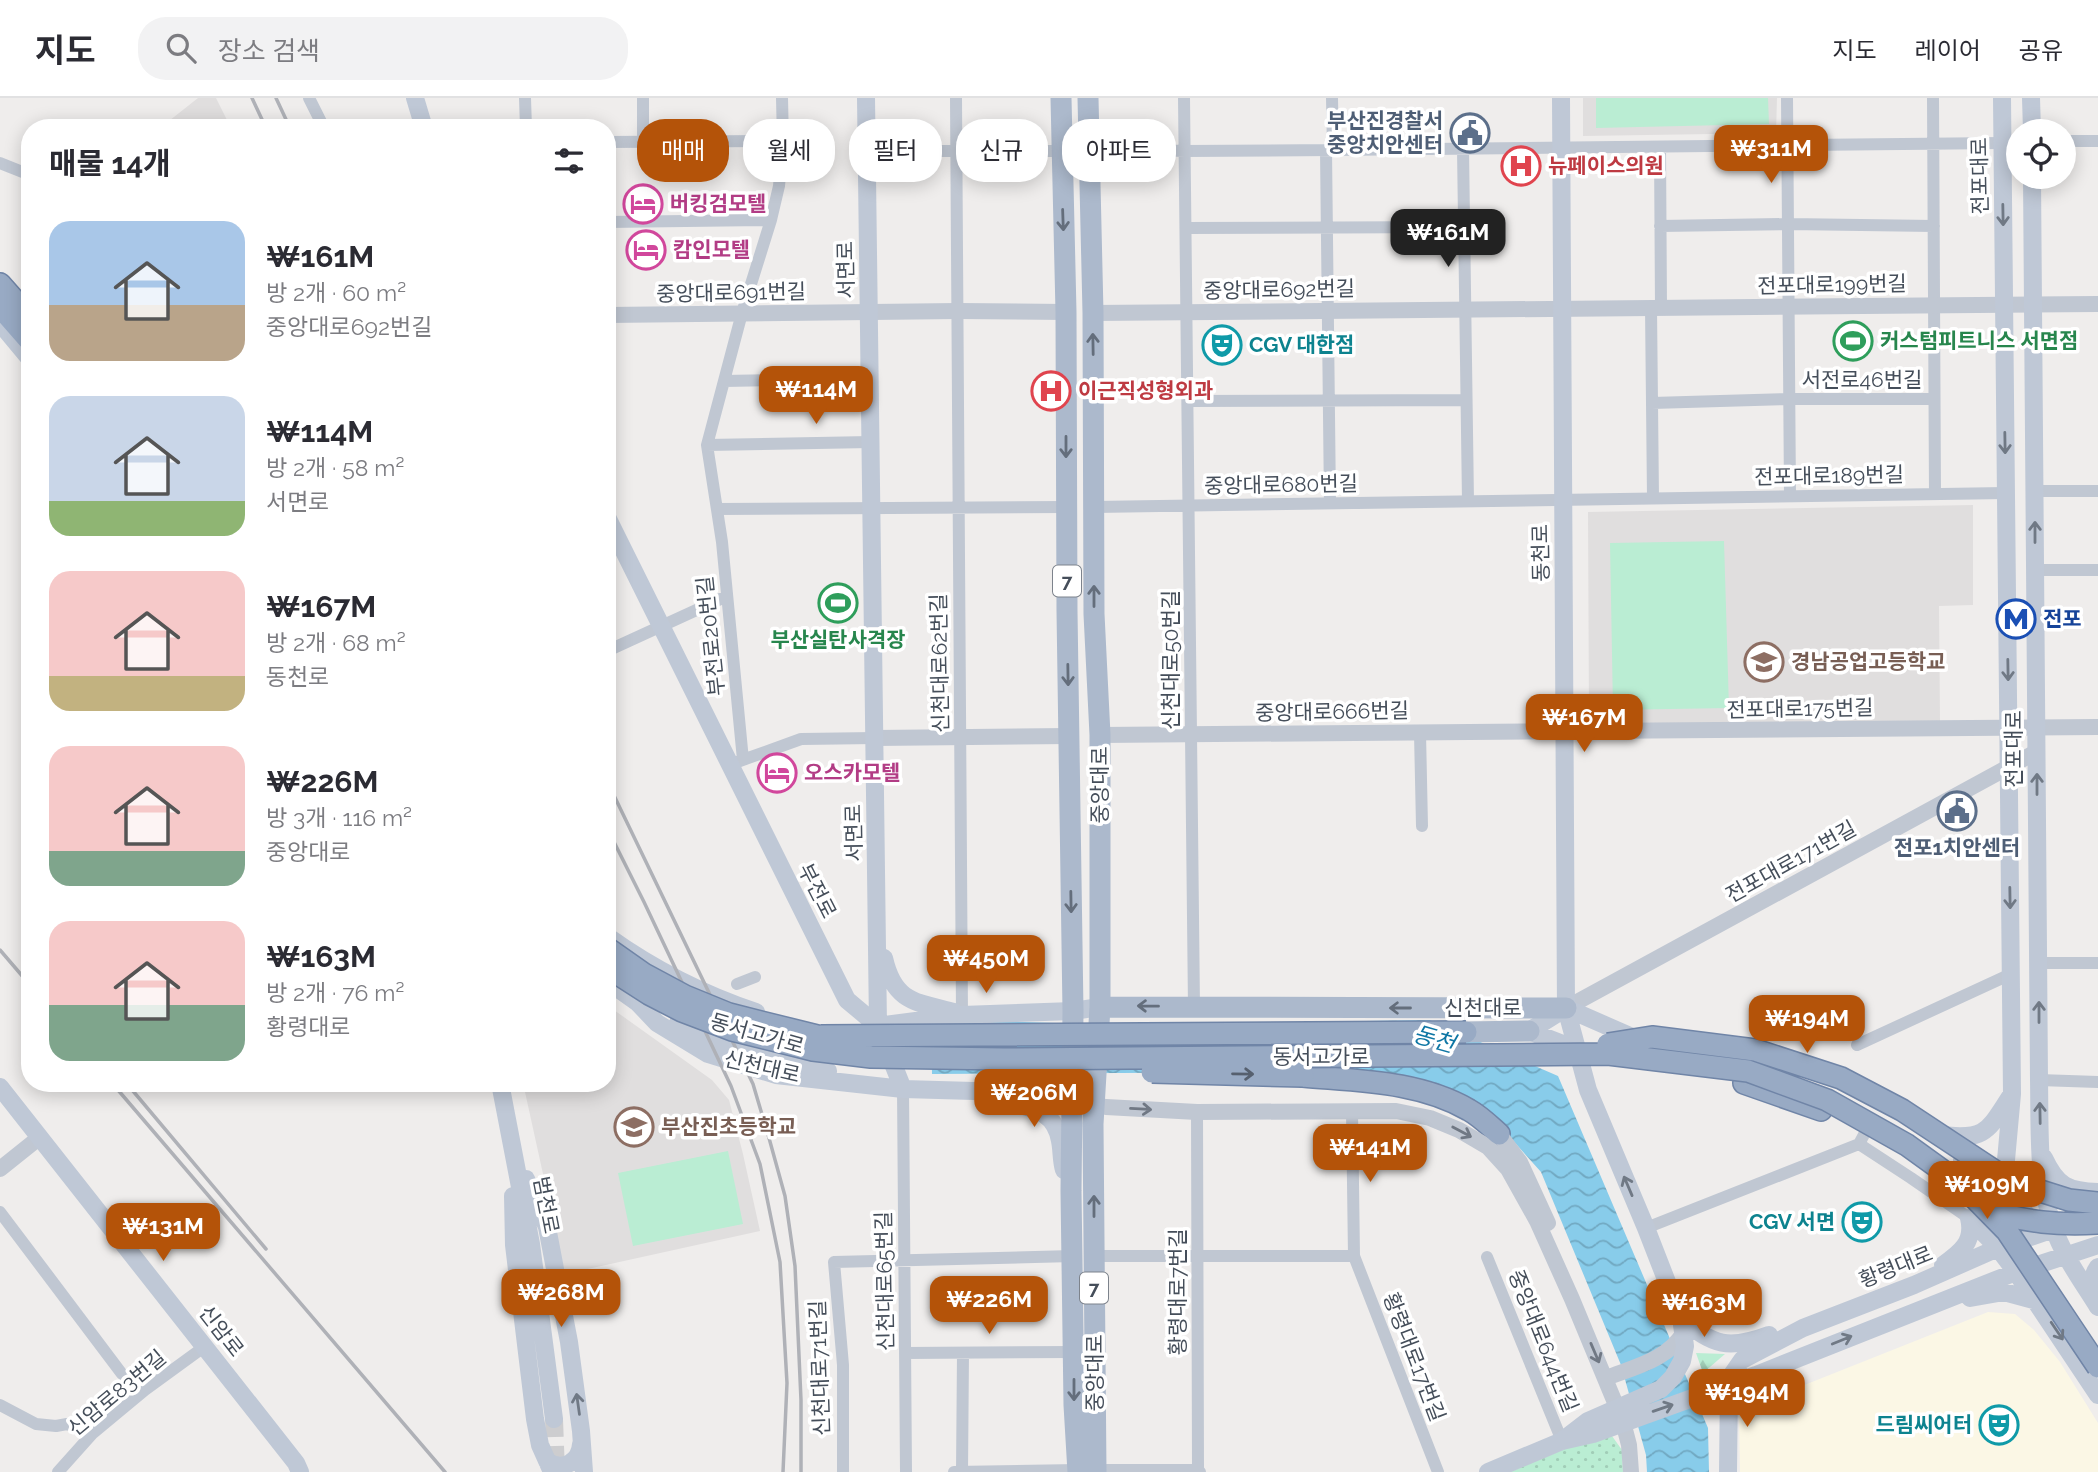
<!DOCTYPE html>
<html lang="ko">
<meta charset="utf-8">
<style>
:root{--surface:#fff;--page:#f2f2f3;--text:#2b2b33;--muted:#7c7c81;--line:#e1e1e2;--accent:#b45309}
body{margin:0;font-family:Raleway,"Noto Sans KR",sans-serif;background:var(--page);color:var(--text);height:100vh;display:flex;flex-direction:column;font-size:26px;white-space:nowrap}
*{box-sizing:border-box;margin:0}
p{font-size:23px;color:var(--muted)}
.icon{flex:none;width:38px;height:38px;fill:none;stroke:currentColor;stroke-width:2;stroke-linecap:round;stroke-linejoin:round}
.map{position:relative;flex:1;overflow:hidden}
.side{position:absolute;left:21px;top:21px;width:595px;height:973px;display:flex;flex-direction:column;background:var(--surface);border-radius:28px;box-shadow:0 4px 18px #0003}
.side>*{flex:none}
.top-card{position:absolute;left:637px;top:21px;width:665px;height:63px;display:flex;gap:14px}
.tools{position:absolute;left:2006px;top:21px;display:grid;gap:14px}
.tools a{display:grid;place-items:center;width:70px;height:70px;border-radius:50%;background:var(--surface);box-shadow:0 4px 18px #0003;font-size:35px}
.price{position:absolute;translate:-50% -60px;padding:0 16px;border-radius:14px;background:var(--accent);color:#fff;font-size:23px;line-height:46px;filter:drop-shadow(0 2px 4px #0008)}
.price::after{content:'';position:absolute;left:50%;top:42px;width:21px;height:16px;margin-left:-10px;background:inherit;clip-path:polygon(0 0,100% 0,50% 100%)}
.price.selected{background:#222;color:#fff}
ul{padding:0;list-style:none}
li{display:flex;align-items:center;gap:21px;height:175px;padding:0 28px}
li span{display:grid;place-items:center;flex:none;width:196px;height:140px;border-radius:21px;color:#555}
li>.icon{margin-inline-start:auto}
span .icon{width:84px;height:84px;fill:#fffc;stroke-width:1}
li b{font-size:30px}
h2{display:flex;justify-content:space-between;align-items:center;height:84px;padding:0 28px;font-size:30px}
.tag{padding:0 24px;border-radius:28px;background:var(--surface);box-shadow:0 4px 18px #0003;font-size:24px;line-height:63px}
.tag.selected{background:var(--accent);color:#fff}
header{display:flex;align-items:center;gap:42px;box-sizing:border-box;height:98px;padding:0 35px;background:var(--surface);border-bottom:2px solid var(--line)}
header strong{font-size:33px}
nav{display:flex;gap:38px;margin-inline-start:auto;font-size:24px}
.search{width:490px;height:63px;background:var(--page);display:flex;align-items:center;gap:18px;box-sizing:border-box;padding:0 24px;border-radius:28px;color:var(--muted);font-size:26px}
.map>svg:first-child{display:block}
</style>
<header>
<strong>지도</strong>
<div class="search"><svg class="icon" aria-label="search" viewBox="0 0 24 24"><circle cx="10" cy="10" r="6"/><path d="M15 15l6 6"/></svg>장소 검색</div>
<nav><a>지도</a><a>레이어</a><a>공유</a></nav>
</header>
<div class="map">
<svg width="2098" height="1374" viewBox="0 0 2098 1374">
<defs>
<pattern id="forest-firs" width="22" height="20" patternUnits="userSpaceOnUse" patternTransform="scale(1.75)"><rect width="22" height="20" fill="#baedd3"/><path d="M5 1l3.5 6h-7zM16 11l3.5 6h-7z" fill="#a1cdb7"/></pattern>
<pattern id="park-dots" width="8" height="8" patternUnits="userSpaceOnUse" patternTransform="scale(1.75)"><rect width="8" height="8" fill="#baedd3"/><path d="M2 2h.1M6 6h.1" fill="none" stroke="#a1cdb7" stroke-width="1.8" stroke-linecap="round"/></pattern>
<pattern id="water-waves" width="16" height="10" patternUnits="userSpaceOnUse" patternTransform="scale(1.75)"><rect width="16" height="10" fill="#88ccea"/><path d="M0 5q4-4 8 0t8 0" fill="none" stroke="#71a8c1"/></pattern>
</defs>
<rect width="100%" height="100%" fill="#efedec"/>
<path fill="#fbf7e5" d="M1988,1214l27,2 19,16 26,32 38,61v49h-358l-1,-61z"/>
<path fill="#e0dede" d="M198,0h18l15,30h-71z
M1583,0h194l-1,35 -193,3z
M1973,407v100l-34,1 1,115 -349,4 -2,-6 -1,-207z
M607,907l105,75 17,20 14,54 17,77 -195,43 -40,-182 8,-9h74z"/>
<path fill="#baedd3" d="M1596,0h172l1,26 -173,4z
M1724,443l5,167 -116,2 -3,-167z
M728,1053l15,73 -110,22 -15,-73z"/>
<path fill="url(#forest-firs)" d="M1696,1255l29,1 -22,19z"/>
<path fill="url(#park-dots)" d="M1612,1338l10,14 1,22h-113l76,-32z"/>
<path fill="url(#water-waves)" d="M931,921l188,6 311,-5 128,56 150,352 1,44h-62l-1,-17 -25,-90 -80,-193 -32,-36 -28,-25 -170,-39 -379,2z"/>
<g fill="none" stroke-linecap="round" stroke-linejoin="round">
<path stroke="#cdcdcf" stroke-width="18" stroke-dasharray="18 9" stroke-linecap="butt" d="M554,1321l2,53"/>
<g stroke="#7085a7" stroke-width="24">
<path id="trunk" d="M0,186l30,34
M0,209l30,34
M1303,978c56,5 116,5 166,34 11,6 21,16 30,24
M1744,985l77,27"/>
</g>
<path stroke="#c0c7d2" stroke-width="12" d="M309,0l15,30
M525,0l1,30
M643,0v44
M956,0l6,917
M1184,0l10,909
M1332,0l1,52
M1787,0l3,398
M1933,0l2,396
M2063,43h35
M607,44l176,-1
M1660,49l1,161
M1088,50l97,3 148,-1 669,-7
M1463,51l5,352
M1326,52l4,353
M867,53h194
M0,65l30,12
M607,124l164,-2
M1660,128l128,-2 146,2
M1186,130l278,-1
M1651,210l2,190
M724,283l146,-3
M1188,303l278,-1
M1652,305l138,-4h144
M707,347l164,-3
M2034,393h64
M1095,409l911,-14
M717,411l350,-2
M2035,472h63
M607,553l120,-55
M1420,635l2,93
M743,662l-21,-218 -15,-97 35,-132 29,-93 8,-34 4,-45 -1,-43
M737,664l64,-23 74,-1
M2038,865h60
M737,886l18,-7
M1857,947l154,-71
M2039,982l59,2
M903,991l3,383
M1352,1013l2,145 84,216
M1197,1014l1,358 2,2
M1859,1046l52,34 58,40
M0,1114l122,162
M1646,1130l213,-84 8,-15
M1094,1158h260
M1487,1159l75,184
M905,1255l169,-1
M0,1307l36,19 20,2 11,-2 25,10
M1096,1372h102
M58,1374l34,-38 53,-44 59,-43
M843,1374v-107l-9,-103 239,-6
M954,1374l124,-2
M962,1374l1,-119"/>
<path stroke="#c0c7d2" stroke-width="16" d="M1093,215l1005,-9
M607,217l351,-4 108,1
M1100,637l998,-8
M875,640l194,-2
M1566,910l470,-256
M1073,1003l33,6 91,5 199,-1 34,7 29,12 29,17 20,22 29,52 35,78 51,123 6,23 2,27
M1499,1036l21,28 28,61
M0,1071l40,-32
M1606,1280c28,-11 62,-18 78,-46"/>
<path stroke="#bfc8d6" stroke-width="18" d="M415,0l9,30
M866,0l12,928 25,63
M1561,0l5,910 22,82 58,138 35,90 4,28 -3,15 -9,16 -12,12 -73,32 -26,20
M2002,0l10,996 -9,99 6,51 7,28
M2031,0l1,33
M2032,79l7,903c1,49 -2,100 14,146 10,30 29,55 45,81
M0,225l30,36
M607,419l240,483 31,26
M607,838c46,33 95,58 149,76
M884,860c10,44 31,44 70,54
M607,883l31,22 19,20 51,31 68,21 127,14 71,2 99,10
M1566,910l73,32
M678,925c47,24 100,36 150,48
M869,929l93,-12 111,-4 27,-4
M1529,933l54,21
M1529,933l37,-23
M500,985l31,161 23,175
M0,989l296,376 4,9
M1014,1006c23,4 42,11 46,37 2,9 1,19 4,29
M1941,1037c45,5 46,-3 69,-38
M2044,1060c13,28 24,33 54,34
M1962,1062l41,33 34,31
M526,1081l21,48 22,115 12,89 3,41
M513,1098l1,49 21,174 5,26 12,27
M1969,1120l29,30 18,24 82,123
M1943,1167c17,-12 32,-23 26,-47
M1970,1200l34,-6 33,9
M2095,1200c-4,-11 -4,-21 3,-31
M1681,1220c32,28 48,32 88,17
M547,1363c15,11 33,1 34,-17
M1488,1374l74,-31 31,-7 163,-59 260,-103 82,-27
M1728,1374l1,-87 4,-12 9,-13 61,-32 111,-43 84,-37 56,-19"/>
<path stroke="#acb9cc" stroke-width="21" d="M1061,0l5,214 1,299 6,400 -2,180 3,214 4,67
M1088,0l5,215 1,301 6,121v272l-7,117 3,348
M1100,909l466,1
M1466,934l63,-1"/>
<use href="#trunk" stroke="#98aac4" stroke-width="21"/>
<path stroke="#afb1b7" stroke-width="3.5" d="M252,0l14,30
M276,0l14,30
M607,683l146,303 16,54 16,58 10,70 6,134v72
M607,730l37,74 87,184 29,78 20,98 7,121 -4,89
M0,852l30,35
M112,985l333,389
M133,993l133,158"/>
<g stroke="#7085a7" stroke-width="24" stroke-linecap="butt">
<path id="trunk-bridge" d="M607,850l37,26 41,22 44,18 88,22 18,2
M607,869l42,27 33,17 50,19 81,20 58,7 133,2 604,-5 140,17 79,29 80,45 54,39 46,47 91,136
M821,938l645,-4
M1608,946l44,-7 103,13 86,28 61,32 94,62 35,16 38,12 29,3
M1152,974l151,4
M1988,1111c36,14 72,16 110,14"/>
</g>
<use href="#trunk-bridge" stroke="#98aac4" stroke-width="21"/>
</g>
<defs><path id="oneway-shaft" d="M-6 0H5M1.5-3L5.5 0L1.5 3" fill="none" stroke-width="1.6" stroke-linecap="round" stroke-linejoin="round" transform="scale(1.75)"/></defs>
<g stroke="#707985">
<use href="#oneway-shaft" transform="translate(2003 117) rotate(89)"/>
<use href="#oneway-shaft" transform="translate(2005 345) rotate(89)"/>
<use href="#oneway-shaft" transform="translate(2035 434) rotate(-90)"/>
<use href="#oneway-shaft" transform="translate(2008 572) rotate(89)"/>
<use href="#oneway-shaft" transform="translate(2037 686) rotate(-90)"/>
<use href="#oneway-shaft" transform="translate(2010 800) rotate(89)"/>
<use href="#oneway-shaft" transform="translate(2039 914) rotate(-90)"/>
<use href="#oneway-shaft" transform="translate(2040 1015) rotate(-91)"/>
<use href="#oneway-shaft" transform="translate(1628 1088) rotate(-113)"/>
<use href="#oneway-shaft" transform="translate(2057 1233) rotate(56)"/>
<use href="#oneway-shaft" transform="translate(1842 1242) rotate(-22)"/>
<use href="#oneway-shaft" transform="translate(578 1306) rotate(-98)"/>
<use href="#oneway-shaft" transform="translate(1663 1310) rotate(-19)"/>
</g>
<g stroke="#646e7c">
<use href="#oneway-shaft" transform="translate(1063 122) rotate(88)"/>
<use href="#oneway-shaft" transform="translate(1093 246) rotate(-91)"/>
<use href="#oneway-shaft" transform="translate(1066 349) rotate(90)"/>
<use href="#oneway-shaft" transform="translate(1094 498) rotate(-90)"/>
<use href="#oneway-shaft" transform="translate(1068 577) rotate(89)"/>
<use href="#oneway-shaft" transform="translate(1071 804) rotate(89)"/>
<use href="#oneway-shaft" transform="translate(1148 908) rotate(-179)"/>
<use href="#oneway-shaft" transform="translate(1400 910) rotate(-180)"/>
<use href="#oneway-shaft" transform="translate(1094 1108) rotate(-90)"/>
<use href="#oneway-shaft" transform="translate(1074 1292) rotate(90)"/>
</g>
<use stroke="#56606f" href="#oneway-shaft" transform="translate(1243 976) rotate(1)"/>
<g stroke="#707884">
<use href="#oneway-shaft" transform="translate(1141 1011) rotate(3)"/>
<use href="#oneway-shaft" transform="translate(1462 1034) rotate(28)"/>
<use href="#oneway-shaft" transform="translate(1595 1255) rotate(67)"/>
</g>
<defs>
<g id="civic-ring" transform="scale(2.0125)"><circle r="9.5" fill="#fff" stroke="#5c6f8a" stroke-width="1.5"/><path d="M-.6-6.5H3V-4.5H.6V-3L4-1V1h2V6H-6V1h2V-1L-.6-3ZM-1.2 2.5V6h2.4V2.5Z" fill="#5c6f8a"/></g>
<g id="hospital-ring" transform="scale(2.0125)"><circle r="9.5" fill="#fff" stroke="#e0444e" stroke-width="1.5"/><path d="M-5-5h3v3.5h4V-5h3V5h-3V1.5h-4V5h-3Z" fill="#e0444e"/></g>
<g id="hotel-ring" transform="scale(2.0125)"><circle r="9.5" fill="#fff" stroke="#d1479c" stroke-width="1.5"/><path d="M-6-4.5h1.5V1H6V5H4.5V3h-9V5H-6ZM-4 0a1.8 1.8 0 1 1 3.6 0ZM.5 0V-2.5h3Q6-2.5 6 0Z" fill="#d1479c"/></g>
<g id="stadium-ring" transform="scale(2.0125)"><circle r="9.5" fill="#fff" stroke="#2e9e5b" stroke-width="1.5"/><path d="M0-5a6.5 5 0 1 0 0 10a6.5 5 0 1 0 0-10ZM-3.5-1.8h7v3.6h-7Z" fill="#2e9e5b"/></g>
<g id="theatre-ring" transform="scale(2.0125)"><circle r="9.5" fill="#fff" stroke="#0f9aa8" stroke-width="1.5"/><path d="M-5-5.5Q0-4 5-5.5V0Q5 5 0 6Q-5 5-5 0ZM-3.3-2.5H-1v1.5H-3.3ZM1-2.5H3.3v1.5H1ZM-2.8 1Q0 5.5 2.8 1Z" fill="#0f9aa8"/></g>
<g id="metro-ring" transform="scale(2.0125)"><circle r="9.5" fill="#fff" stroke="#1a4fb4" stroke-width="1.5"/><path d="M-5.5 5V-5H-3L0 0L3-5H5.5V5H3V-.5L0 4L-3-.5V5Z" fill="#1a4fb4"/></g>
<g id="school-ring" transform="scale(2.0125)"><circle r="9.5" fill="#fff" stroke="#8d6e63" stroke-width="1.5"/><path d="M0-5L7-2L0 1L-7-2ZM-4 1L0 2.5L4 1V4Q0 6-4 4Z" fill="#8d6e63"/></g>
</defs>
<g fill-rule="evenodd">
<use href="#civic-ring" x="1470" y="35"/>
<use href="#hospital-ring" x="1521" y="68"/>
<use href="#hotel-ring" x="643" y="106"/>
<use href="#hotel-ring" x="646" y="152"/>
<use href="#stadium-ring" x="1853" y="243"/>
<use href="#theatre-ring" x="1222" y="247"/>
<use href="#hospital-ring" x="1051" y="293"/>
<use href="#stadium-ring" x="838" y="505"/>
<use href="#metro-ring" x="2016" y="521"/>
<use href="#school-ring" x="1764" y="564"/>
<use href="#hotel-ring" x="777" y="675"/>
<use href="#civic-ring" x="1957" y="713"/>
<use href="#school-ring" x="634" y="1029"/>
<use href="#theatre-ring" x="1862" y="1124"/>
<use href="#theatre-ring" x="1999" y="1327"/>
</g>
<g text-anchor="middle" stroke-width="7" stroke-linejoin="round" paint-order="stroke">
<g fill="#fff" stroke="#7d838c" stroke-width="2">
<rect x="1053" y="467.5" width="28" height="31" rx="5"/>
<rect x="1080" y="1174.5" width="28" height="31" rx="5"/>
</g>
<g font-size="19" font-weight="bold" fill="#454e5a">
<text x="1067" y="490">7</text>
<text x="1094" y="1197">7</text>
</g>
<g font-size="21" font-weight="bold" fill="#4e5e75" stroke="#fff" text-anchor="end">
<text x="1443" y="30">부산진경찰서<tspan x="1443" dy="24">중앙치안센터</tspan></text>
<text x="1957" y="757" text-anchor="middle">전포1치안센터</text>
</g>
<g font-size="21" font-weight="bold" fill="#be3a42" stroke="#fff" text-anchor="start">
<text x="1548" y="75">뉴페이스의원</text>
<text x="1078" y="300">이근직성형외과</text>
</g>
<g font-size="21" fill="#454e5a" stroke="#fff">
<text transform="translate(1980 78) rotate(-91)" y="7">전포대로</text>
<text transform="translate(846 172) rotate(-91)" y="7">서면로</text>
<text transform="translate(1832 187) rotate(-1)" y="7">전포대로199번길</text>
<text transform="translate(1279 192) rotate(-1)" y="7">중앙대로692번길</text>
<text transform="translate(731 195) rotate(-1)" y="7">중앙대로691번길</text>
<text x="1862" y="289">서전로46번길</text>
<text transform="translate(1829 378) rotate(-1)" y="7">전포대로189번길</text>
<text transform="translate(1281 387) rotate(-1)" y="7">중앙대로680번길</text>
<text transform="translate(1541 455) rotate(-91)" y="7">동천로</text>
<text transform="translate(711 538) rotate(-96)" y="7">부전로20번길</text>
<text transform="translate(1171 562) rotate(-90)" y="7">신천대로50번길</text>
<text transform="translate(940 565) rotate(-91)" y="7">신천대로62번길</text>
<text transform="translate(1800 611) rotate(-1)" y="7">전포대로175번길</text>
<text transform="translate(1332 614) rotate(-1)" y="7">중앙대로666번길</text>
<text transform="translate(2014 651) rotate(-90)" y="7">전포대로</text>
<text transform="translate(1100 687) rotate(-90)" y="7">중앙대로</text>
<text transform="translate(854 735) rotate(-91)" y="7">서면로</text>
<text transform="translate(1791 764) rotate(-29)" y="7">전포대로171번길</text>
<text transform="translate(817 793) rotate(63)" y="7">부전로</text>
<text x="1483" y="917">신천대로</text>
<text transform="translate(757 936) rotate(16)" y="7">동서고가로</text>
<text x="1321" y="966">동서고가로</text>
<text transform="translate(762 969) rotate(13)" y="7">신천대로</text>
<text transform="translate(546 1107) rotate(79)" y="7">범천로</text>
<text transform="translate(1896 1169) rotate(-22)" y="7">황령대로</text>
<text transform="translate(885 1183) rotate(-91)" y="7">신천대로65번길</text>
<text transform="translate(1178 1194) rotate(-90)" y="7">황령대로7번길</text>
<text transform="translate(221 1233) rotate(52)" y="7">신암로</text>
<text transform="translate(1543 1243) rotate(68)" y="7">중앙대로644번길</text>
<text transform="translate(1414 1259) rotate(69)" y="7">황령대로17번길</text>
<text transform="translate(820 1270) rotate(-92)" y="7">신천대로71번길</text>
<text transform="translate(1095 1275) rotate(-90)" y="7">중앙대로</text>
<text transform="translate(117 1295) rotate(-40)" y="7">신암로83번길</text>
</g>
<g font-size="21" font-weight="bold" fill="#b23c85" stroke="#fff" text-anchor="start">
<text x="670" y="113">버킹검모텔</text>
<text x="673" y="159">캄인모텔</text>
<text x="804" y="682">오스카모텔</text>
</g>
<g font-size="21" font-weight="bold" fill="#27864d" stroke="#fff" text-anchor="start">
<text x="1880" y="250">커스텀피트니스 서면점</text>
<text x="838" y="549" text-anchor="middle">부산실탄사격장</text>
</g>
<g font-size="21" font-weight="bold" fill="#0d838f" stroke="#fff" text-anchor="end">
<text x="1249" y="254" text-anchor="start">CGV 대한점</text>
<text x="1835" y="1131">CGV 서면</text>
<text x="1972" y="1334">드림씨어터</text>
</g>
<g font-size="21" font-weight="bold" fill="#164399" stroke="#fff" text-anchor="start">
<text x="2043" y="528">전포</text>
</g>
<g font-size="21" font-weight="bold" fill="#785e54" stroke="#fff" text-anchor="start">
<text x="1791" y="571">경남공업고등학교</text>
<text x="661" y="1036">부산진초등학교</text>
</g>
<g font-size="23" font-style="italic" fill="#0e76a4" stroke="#fff">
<text transform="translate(1434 941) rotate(16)" y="8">동천</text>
</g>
</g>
</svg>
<div class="tools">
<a><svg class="icon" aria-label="locate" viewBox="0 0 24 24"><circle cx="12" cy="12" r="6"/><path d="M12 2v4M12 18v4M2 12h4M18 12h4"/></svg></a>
</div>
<b class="price" style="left:1771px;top:87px">₩311M</b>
<b class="price selected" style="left:1448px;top:171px">₩161M</b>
<b class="price" style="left:816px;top:328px">₩114M</b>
<b class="price" style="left:1584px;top:656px">₩167M</b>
<b class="price" style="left:986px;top:897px">₩450M</b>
<b class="price" style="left:1807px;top:957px">₩194M</b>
<b class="price" style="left:1034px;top:1031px">₩206M</b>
<b class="price" style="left:1370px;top:1086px">₩141M</b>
<b class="price" style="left:1987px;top:1123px">₩109M</b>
<b class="price" style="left:163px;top:1165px">₩131M</b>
<b class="price" style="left:561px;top:1231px">₩268M</b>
<b class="price" style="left:989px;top:1238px">₩226M</b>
<b class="price" style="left:1704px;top:1241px">₩163M</b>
<b class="price" style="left:1747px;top:1331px">₩194M</b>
<div class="top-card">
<a class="tag selected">매매</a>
<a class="tag">월세</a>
<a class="tag">필터</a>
<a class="tag">신규</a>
<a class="tag">아파트</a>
</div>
<section class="side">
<h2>매물 14개<svg class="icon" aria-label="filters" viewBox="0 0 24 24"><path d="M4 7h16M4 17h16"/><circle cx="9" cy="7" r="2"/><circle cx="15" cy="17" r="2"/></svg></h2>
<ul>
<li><span style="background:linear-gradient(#a9c7e8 60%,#b9a48a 0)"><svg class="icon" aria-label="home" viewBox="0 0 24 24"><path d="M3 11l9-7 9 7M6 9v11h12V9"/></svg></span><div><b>₩161M</b><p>방 2개 · 60 m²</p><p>중앙대로692번길</p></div></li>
<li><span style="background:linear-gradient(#c9d6e8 75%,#8fb573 0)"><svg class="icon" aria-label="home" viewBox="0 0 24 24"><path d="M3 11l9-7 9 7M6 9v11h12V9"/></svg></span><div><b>₩114M</b><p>방 2개 · 58 m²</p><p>서면로</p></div></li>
<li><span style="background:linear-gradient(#f6c9c9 75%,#c2b280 0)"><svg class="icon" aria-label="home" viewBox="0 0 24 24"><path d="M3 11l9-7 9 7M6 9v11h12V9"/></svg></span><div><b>₩167M</b><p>방 2개 · 68 m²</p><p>동천로</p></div></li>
<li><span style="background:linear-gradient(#f6c9c9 75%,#7fa58c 0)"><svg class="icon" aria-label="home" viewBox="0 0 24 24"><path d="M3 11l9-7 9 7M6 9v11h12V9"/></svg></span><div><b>₩226M</b><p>방 3개 · 116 m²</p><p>중앙대로</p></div></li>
<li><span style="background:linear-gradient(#f6c9c9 60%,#7fa58c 0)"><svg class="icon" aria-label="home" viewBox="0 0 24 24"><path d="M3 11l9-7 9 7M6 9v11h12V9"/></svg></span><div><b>₩163M</b><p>방 2개 · 76 m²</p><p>황령대로</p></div></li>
</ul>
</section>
</div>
